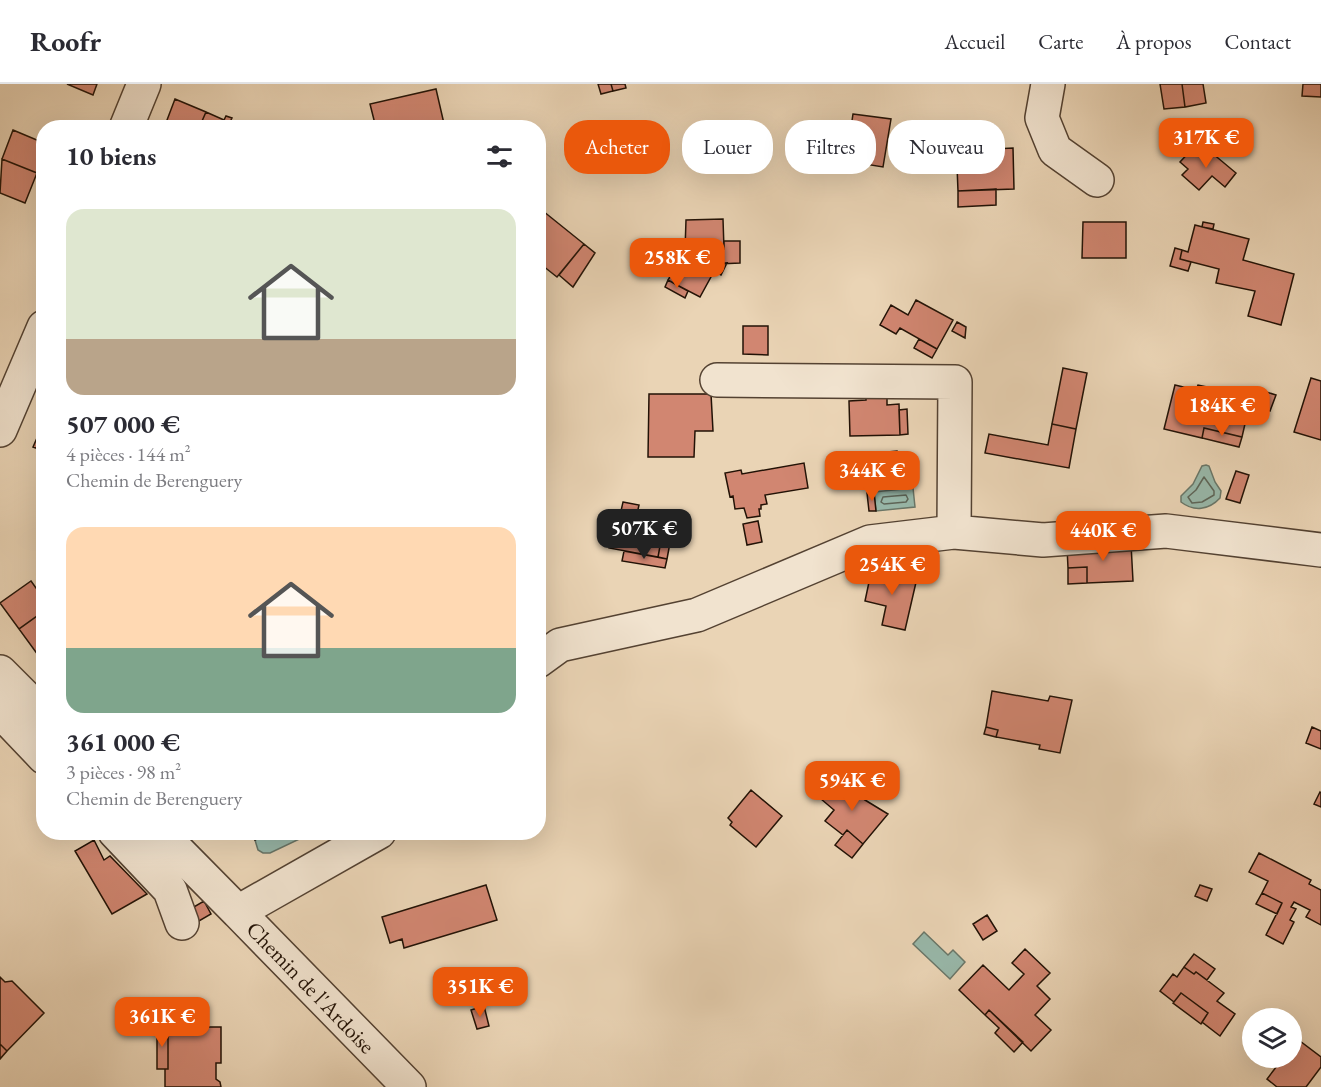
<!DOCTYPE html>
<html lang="fr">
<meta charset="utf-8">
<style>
:root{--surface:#fff;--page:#f2f2f3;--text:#2b2b33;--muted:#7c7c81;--line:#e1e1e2;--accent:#ea580c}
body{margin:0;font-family:"EB Garamond",serif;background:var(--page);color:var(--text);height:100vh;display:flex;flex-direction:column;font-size:22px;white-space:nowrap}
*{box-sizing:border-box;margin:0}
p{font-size:20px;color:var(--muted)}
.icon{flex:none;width:33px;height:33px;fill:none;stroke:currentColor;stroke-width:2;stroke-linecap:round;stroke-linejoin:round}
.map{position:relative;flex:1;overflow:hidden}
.drawer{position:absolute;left:36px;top:36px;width:510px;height:720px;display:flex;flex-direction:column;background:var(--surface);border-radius:24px;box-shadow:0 6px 24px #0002}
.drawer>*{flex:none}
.guide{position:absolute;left:564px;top:36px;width:570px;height:54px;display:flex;gap:12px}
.fabs{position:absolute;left:1242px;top:924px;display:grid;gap:12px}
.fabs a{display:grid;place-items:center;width:60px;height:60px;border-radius:50%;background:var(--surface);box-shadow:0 6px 24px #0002;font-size:30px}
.price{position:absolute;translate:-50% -51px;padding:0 14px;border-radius:12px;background:var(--accent);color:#fff;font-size:20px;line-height:39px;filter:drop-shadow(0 2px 3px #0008)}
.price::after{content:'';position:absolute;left:50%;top:36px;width:18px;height:14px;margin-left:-9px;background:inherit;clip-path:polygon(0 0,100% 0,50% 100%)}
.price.on{background:#222;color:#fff}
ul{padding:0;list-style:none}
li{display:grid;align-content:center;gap:12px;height:318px;padding:0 30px}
li span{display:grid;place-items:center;height:186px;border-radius:18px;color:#555}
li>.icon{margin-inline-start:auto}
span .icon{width:108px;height:108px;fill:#fffc;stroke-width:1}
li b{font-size:26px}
h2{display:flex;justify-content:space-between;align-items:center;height:72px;padding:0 30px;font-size:26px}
.tag{padding:0 21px;border-radius:24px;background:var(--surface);box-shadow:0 6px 24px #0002;font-size:21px;line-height:54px}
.tag.on{background:var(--accent);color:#fff}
header{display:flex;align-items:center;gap:36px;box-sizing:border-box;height:84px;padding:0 30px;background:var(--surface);border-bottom:2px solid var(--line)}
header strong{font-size:28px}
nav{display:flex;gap:33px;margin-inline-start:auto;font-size:21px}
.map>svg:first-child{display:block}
</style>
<header>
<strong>Roofr</strong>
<nav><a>Accueil</a><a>Carte</a><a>À propos</a><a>Contact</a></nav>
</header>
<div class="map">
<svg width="1321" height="1003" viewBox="0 0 1321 1003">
<rect width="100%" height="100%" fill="#ead4b5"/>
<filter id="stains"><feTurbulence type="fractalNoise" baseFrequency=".00333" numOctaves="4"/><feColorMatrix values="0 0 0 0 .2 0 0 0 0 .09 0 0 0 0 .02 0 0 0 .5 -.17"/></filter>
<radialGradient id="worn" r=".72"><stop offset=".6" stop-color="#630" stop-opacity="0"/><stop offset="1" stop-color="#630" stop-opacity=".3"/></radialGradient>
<path fill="#98b8aa" stroke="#697668" stroke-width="1.5" d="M1206,381l3,1 6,16 6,9 -1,7c-11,12 -26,14 -39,4v-6l12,-12 9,-18z
M913,404l2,19 -39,4 -2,-19z
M270,748h42v1l-42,20h-7l-5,-3 -3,-10z
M924,848l24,23 5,-5 12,12 -15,17 -37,-35z"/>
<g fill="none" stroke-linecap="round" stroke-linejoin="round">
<path stroke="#5d6558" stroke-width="1.5" d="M1204,393l10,14v4l-12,7 -10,1 -4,-6 8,-7z
M906,411l2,4 -2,3 -22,2 -3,-2 2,-5z"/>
</g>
<path fill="#d18671" stroke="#221206" stroke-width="1.5" d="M67,0h30l-4,11z
M598,0h13l2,7 -12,3z
M611,0h14l1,4 -13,3z
M1160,0h22l3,23 -21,2z
M1182,0h21l3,19 -21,4z
M1303,0h18v13l-19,-1z
M436,5l9,39h-69l-6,-24z
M175,15l31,13 -7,16h-35z
M206,28l18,8 2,-4 6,2 -2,4 6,2 -2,4h-35z
M853,30l38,5 -8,48 -37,-6z
M994,41v24l19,-1 1,41 -56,2 -1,-25h5l-1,-17h4l-1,-23z
M13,46l31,13v15l-7,15 -35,-14z
M1194,63l7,7 5,-6 30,25 -11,14 -13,-11 -13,14 -17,-15 6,-6 -8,-7z
M2,75l35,14 -12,30 -25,-10z
M996,105v16l-38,2v-16z
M538,123l46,37 -27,33 -19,-15z
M723,135l1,30h-6v15l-18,33 -25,-13 6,-10 -7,-4 11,-20 1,-30z
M1083,138h43v36h-44z
M1203,138l11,2 -1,5 -11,-2z
M1195,141l54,14 -6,21 51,14 -13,51 -33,-9 7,-25 -39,-8 3,-14 -39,-10 2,-9 6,2z
M724,157h16v22l-22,1v-15h6z
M584,160l11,9 -22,34 -14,-12z
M1175,164l7,2 -2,9 11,3 -3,9 -18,-5z
M727,179l-6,12 -7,-4 4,-7z
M674,186l7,4 -6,10 -7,-4z
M668,196l20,11 -3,7 -20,-11z
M916,216l37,20 -16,29 -37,-21 -4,6 -16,-9 11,-20 17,10z
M957,238l9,5 -1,11 -13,-7z
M743,242h25v29l-25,-1z
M919,255l18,10 -5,9 -18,-10z
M1063,284l24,5 -11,56 -24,-5z
M1311,294l10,3v59l-27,-8z
M1175,301l21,5 2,-5 24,5 -2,6 30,6 -8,35 -38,-9 -2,10 -38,-9z
M1263,307l13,4 -6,16 -12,-4z
M649,310h62l2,37h-18l-1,26h-46z
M866,310h21v11l12,-1 1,31 -50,1 -1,-35 17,-1z
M907,325l1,25 -8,1 -1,-25z
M44,338v29l-11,-4z
M1052,340l24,5 -7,39 -84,-15 4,-19 59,11z
M1204,344l38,9 -3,10 -37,-9z
M897,367l1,10 -19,2 -1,-10z
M804,379l4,25 -43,7 2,9 -6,1v4h-2l1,7 -13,2 -3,-10 -9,1 -2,-13 -3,1 -5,-24 16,-3 1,4z
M1236,387l13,4 -9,28 -14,-4z
M874,408l2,19h-7l-2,-18z
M623,418l16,3 -2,9 28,5 -7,38 -49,-9 7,-38 5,1z
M665,435l9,2 -7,38 -9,-2z
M758,437l4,21 -15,3 -4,-21z
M1131,460l2,37 -46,2v-16l-19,1 -1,-21z
M624,467l43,8 -2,9 -43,-7z
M1087,483v16l-19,1v-16z
M872,484l45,10 -12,52 -23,-5 4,-19 -21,-5z
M31,497l5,7 3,-2 5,6v19l-25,18 -19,-26z
M44,527v40l-6,4 -19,-26z
M992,607l56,10 2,-5 22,4 -12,53 -21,-4 1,-4 -44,-8 2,-7 -12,-3z
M986,643l12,3 -2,7 -12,-3z
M1312,643l9,4v18l-15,-6z
M836,695l29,21 23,14 -25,30 -16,-14 -4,5 -18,-14 9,-11 -13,-11z
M751,706l31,26 -26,31 -26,-22 2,-3 -4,-4z
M1320,708l1,1v14l-7,-3z
M847,746l16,14 -11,14 -17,-13z
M251,748h19l-15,8z
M94,756l10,20 6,-4 37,38 -35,20 -37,-63z
M1259,769l52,27 -2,4 12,6v35l-15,-8 4,-7 -16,-8 -3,5 5,2 -6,11 4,2 -11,22 -17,-9 16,-32 -20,-10 6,-12 -19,-9z
M486,801l11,35 -93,28 -2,-9 -12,4 -8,-26z
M1200,801l12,4 -5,12 -12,-5z
M1262,809l20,10 -5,11 -21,-10z
M204,817l7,13 -12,7 -7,-13z
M987,831l10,16 -14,9 -10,-16z
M1025,865l25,24 -13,13 13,13 -15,16 16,15 -20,21 -42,-41 -4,5 -26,-25 24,-25 26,25 15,-16 -12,-11z
M1194,870l21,15 -8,11 -11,-8 -2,2 -10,-7z
M1184,883l10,7 2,-2 28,21 -7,8 18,13 -15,22 -18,-14 6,-9 -27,-20 -7,9 -14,-11 13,-17 4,3z
M0,893l5,5 7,-1 32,32 -37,38 -7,-7z
M1181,909l27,20 -7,11 -28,-21z
M484,922l5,20 -12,3 -6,-19z
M989,926l34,32 -9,10 -19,-19 4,-5 -14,-13z
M157,943h11v42h-11z
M168,943h53v36h-5v16l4,3 1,5h-56v-18h3z
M1292,951l29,22v10l-15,20h-29l-10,-8 10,-13 -11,-8h26z
M0,960l7,7 -7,8z"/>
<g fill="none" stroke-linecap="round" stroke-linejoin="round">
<g stroke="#544232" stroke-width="36">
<path id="minor" d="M1048,0l-6,34 13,32 42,30
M126,44l18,-44
M717,296l238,2 -1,150
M0,346l44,-103
M538,577l22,-16 137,-30 173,-73 84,-10 89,8 123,-9 155,19
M0,588l44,44
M0,627l44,46
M115,748l55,58 12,33
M159,748l79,80 141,-80
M238,828l171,175"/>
</g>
<use href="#minor" stroke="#f1e3cf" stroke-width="33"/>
</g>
<g text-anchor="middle" stroke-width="4.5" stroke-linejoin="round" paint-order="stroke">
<g font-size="22" fill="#221206" stroke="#f1e3cf">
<text transform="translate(311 903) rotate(46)" y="8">Chemin de l'Ardoise</text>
</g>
</g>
<rect width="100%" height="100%" filter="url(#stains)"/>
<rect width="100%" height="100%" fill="url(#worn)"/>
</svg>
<div class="fabs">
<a><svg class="icon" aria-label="layers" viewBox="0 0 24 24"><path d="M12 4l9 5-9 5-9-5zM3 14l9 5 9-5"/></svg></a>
</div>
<b class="price" style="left:1206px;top:85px">317K €</b>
<b class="price" style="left:677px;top:205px">258K €</b>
<b class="price" style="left:1222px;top:353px">184K €</b>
<b class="price" style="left:872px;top:418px">344K €</b>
<b class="price on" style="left:644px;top:476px">507K €</b>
<b class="price" style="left:1103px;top:478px">440K €</b>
<b class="price" style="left:892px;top:512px">254K €</b>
<b class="price" style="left:852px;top:728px">594K €</b>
<b class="price" style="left:480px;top:934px">351K €</b>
<b class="price" style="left:162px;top:964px">361K €</b>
<div class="guide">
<a class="tag on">Acheter</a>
<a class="tag">Louer</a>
<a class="tag">Filtres</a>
<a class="tag">Nouveau</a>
</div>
<section class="drawer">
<h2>10 biens<svg class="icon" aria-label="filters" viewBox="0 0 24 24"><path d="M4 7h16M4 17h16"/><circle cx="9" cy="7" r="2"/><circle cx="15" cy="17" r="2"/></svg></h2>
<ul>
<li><span style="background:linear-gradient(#dfe7d0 70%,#b9a48a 0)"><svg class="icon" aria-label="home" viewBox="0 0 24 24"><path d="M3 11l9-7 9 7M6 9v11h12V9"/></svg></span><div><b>507 000 €</b><p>4 pièces · 144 m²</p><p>Chemin de Berenguery</p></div></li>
<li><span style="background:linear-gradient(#ffd9b3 65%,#7fa58c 0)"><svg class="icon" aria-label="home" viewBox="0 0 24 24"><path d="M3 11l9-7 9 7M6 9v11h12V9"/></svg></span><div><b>361 000 €</b><p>3 pièces · 98 m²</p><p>Chemin de Berenguery</p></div></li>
</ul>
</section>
</div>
